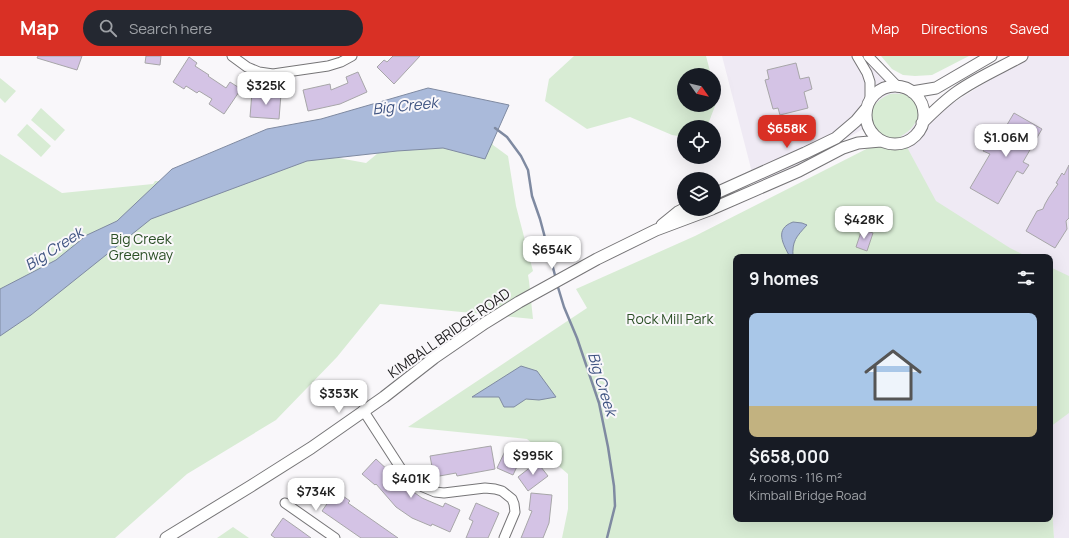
<!DOCTYPE html>
<meta charset="utf-8">
<style>
:root{--surface:#171b24;--page:#242831;--text:#f1f3f6;--muted:#9ea1a6;--accent:#d93025}
body{margin:0;font-family:Manrope,sans-serif;background:var(--page);color:var(--text);height:100vh;display:flex;flex-direction:column;font-size:15px;white-space:nowrap}
*{box-sizing:border-box;margin:0}
p{font-size:13px;color:var(--muted)}
.icon{flex:none;width:22px;height:22px;fill:none;stroke:currentColor;stroke-width:2;stroke-linecap:round;stroke-linejoin:round}
.map{position:relative;flex:1;overflow:hidden}
.details{position:absolute;left:733px;top:198px;width:320px;height:268px;display:flex;flex-direction:column;background:var(--surface);border-radius:8px;box-shadow:0 4px 16px #0002}
.details>*{flex:none}
.needle{width:26px;rotate:124deg}
.buttons{position:absolute;left:677px;top:12px;display:grid;gap:8px}
.buttons a{display:grid;place-items:center;width:44px;height:44px;border-radius:50%;background:var(--surface);box-shadow:0 4px 16px #0002;font-size:20px}
.price{position:absolute;translate:-50% -34px;padding:0 9px;border-radius:8px;background:#fff;color:#222;font-size:13px;line-height:26px;filter:drop-shadow(0 1px 2px #0008)}
.price::after{content:'';position:absolute;left:50%;top:24px;width:12px;height:9px;margin-left:-6px;background:inherit;clip-path:polygon(0 0,100% 0,50% 100%)}
.price.on{background:var(--accent);color:#fff}
ul{padding:0;list-style:none}
li{display:grid;align-content:center;gap:8px;height:212px;padding:0 16px}
li span{display:grid;place-items:center;height:124px;border-radius:8px;color:#555}
li>.icon{margin-inline-start:auto}
span .icon{width:72px;height:72px;fill:#fffc;stroke-width:1}
li b{font-size:17px}
h2{display:flex;justify-content:space-between;align-items:center;height:48px;padding:0 16px;font-size:17px}
header{display:flex;align-items:center;gap:24px;box-sizing:border-box;height:56px;padding:0 20px;background:var(--accent);color:#fff}
header strong{font-size:19px}
nav{display:flex;gap:22px;margin-inline-start:auto;font-size:14px}
.search{width:280px;height:36px;background:var(--page);display:flex;align-items:center;gap:10px;box-sizing:border-box;padding:0 14px;border-radius:22px;color:var(--muted);font-size:15px}
.map>svg:first-child{display:block}
</style>
<header>
<strong>Map</strong>
<div class="search"><svg class="icon" aria-label="search" viewBox="0 0 24 24"><circle cx="10" cy="10" r="6"/><path d="M15 15l6 6"/></svg>Search here</div>
<nav><a>Map</a><a>Directions</a><a>Saved</a></nav>
</header>
<div class="map">
<svg width="1069" height="482" viewBox="0 0 1069 482">
<rect width="100%" height="100%" fill="#f9f7fa"/>
<path fill="#efeaf4" d="M722,0h150l41,53 8,8 -1,12 30,-24 78,-49h41v482h-15l-4,-63v-218h-85l-76,-143 -78,45 -56,25z"/>
<path fill="#d8ecd4" d="M574,0h132l5,19h-27v30h30v-21l4,14 -11,29h-23v10l-12,-2 -42,-18 -43,12 -42,-28 4,-22z
M881,0h88l-37,19 -17,1 -12,-1 -11,-6z
M0,22l16,13 -11,12 -5,-5z
M890,38c6,0 13,-1 19,2 4,2 7,5 8,9 6,13 -6,26 -16,31l35,65 74,47 18,9h-292v262h314v-44l4,63h-492l6,-29v-35l-41,-35 -119,-12 179,-119 -11,-19 119,-53 193,-98c-2,-1 -7,-1 -9,-2 -2,-2 -4,-3 -5,-5 -16,-13 3,-32 16,-37z
M41,52l24,22 -10,11 -24,-21z
M27,68l24,22 -10,11 -24,-22z
M406,74l84,2 3,13 15,11 8,50 17,65 -5,4 1,6 4,38 -153,-15 -43,53 -61,63 -89,54 -72,64h-115v-384l62,39 91,-9 2,-3h42l92,-32 77,14z
M1050,211l19,9v137l-19,14z
M233,471l16,11h-32z"/>
<path fill="#aabada" stroke="#7f8aa1" d="M428,32l81,17 -24,54 -42,-11 -46,3 -90,10 -156,58 -120,96 -31,21v-47l56,-29 31,-25 30,-14 55,-52 95,-40 54,-10z
M793,166l9,1 5,2c-11,12 -15,16 -14,32h-3c-7,-13 -16,-28 3,-35z
M521,310l16,5 19,26 -17,3 -13,-1 -12,8h-10l-5,-10h-27z"/>
<g fill="none" stroke-linecap="round" stroke-linejoin="round">
<path stroke="#7f8aa1" stroke-width="2.5" d="M495,72l12,9 14,19 7,14 4,26 8,23 16,60
M557,228l7,23 13,31 22,65 9,44 6,39 1,20 -8,32"/>
</g>
<path fill="#d4c3e5" stroke="#a7a6a8" d="M38,0h44l-5,14 -40,-12z
M146,0h15l-1,9 -15,-2z
M393,0h27l-26,28 -17,-17 7,-7 3,2z
M189,1l8,6 -2,3 14,9 -1,1 18,12 4,-6 11,7 -17,25 -15,-10 3,-5 -13,-8 -2,2 -11,-7 -2,3 -11,-7z
M796,7l4,16 9,-2 3,12 -8,3 4,16 -28,7 -2,-7 -5,1 -8,-29 4,-1 -2,-9z
M358,16l9,20 -27,12 -32,7 -5,-21 27,-6 1,6 17,-7 -2,-6z
M252,36l29,2 -2,25 -29,-2z
M1014,57l28,16 -19,33 6,3 -6,9 -6,-3 -19,33 -28,-16 20,-34 -7,-3 6,-9 6,3z
M1069,109v53l-3,3 1,8 -12,19 -29,-17 11,-20 6,-2 2,-5 4,-7 9,-13 -2,-1 6,-10 2,2z
M862,173l11,4 -6,18 -11,-4z
M491,390l4,23 -38,7 -1,-3 -22,4 -4,-21z
M506,393l16,7 -9,19 -16,-7z
M376,403l15,14 2,-1 15,16 14,10 21,9 2,-4 15,7 -10,22 -18,-8 -1,2 -19,-8 -16,-11 -20,-23 -1,1 -13,-11z
M537,406l11,14 -20,15 -10,-14z
M336,435l14,10 -2,2 50,35h-37l-39,-27z
M531,437l21,2 -3,28 -6,15h-22l11,-27 -3,-1z
M476,447l23,10 -11,25h-22l7,-17 -4,-2z
M283,462l17,12 11,8h-36l-4,-3z"/>
<g fill="none" stroke-linecap="round" stroke-linejoin="round">
<g stroke="#767577" stroke-width="11">
<path id="minor" d="M232,0l15,11 12,5 14,2 55,-8 13,-4 11,-6
M857,0l10,17 3,9v18
M868,0l30,31
M363,354l42,65 18,12 12,5 9,1 41,-5 10,1 7,2 10,8 2,5 1,8 -11,26
M285,447l50,35"/>
</g>
<g stroke="#767577" stroke-width="13">
<path id="tertiary" d="M866 59a29 29 0 1 1 58 0a29 29 0 1 1-58 0Z
M912,36l24,-4 55,-32
M922,67c11,-11 22,-22 35,-31 20,-14 43,-24 65,-36
M714,138l91,-41 31,-15 20,-17 10,-12
M714,152l85,-37 44,-23 15,-5 23,-2
M662,169l16,-13 6,-3
M166,482l85,-52 60,-38 73,-51 50,-39 51,-35 34,-21 78,-43 59,-29 56,-21"/>
</g>
<use href="#minor" stroke="#fff" stroke-width="9"/>
<use href="#tertiary" stroke="#fff" stroke-width="11"/>
</g>
<g text-anchor="middle" stroke-width="4" stroke-linejoin="round" paint-order="stroke">
<g font-size="14" fill="#2c5026" stroke="#f9f7fa">
<text x="141" y="188">Big Creek<tspan x="141" dy="16">Greenway</tspan></text>
<text x="670" y="268">Rock Mill Park</text>
</g>
<g font-size="14" fill="#1b1a1b" stroke="#f9f7fa">
<text transform="translate(449 277) rotate(-35)" y="5">KIMBALL BRIDGE ROAD</text>
</g>
<g font-size="15" font-style="italic" fill="#3e5381" stroke="#f9f7fa">
<text transform="translate(405 50) rotate(-6)" y="5">Big Creek</text>
<text transform="translate(54 193) rotate(-33)" y="5">Big Creek</text>
<text transform="translate(602 328) rotate(73)" y="5">Big Creek</text>
</g>
</g>
</svg>
<div class="buttons">
<a><svg class="needle" viewBox="-14 -14 28 28"><path d="M0-13l5 13h-10z" fill="#e53935"/><path d="M0 13l5-13h-10z" fill="#9ea1a6"/></svg></a>
<a><svg class="icon" aria-label="locate" viewBox="0 0 24 24"><circle cx="12" cy="12" r="6"/><path d="M12 2v4M12 18v4M2 12h4M18 12h4"/></svg></a>
<a><svg class="icon" aria-label="layers" viewBox="0 0 24 24"><path d="M12 4l9 5-9 5-9-5zM3 14l9 5 9-5"/></svg></a>
</div>
<b class="price" style="left:266px;top:50px">$325K</b>
<b class="price on" style="left:787px;top:93px">$658K</b>
<b class="price" style="left:1006px;top:102px">$1.06M</b>
<b class="price" style="left:864px;top:184px">$428K</b>
<b class="price" style="left:552px;top:214px">$654K</b>
<b class="price" style="left:339px;top:358px">$353K</b>
<b class="price" style="left:533px;top:420px">$995K</b>
<b class="price" style="left:411px;top:443px">$401K</b>
<b class="price" style="left:316px;top:456px">$734K</b>
<section class="details">
<h2>9 homes<svg class="icon" aria-label="filters" viewBox="0 0 24 24"><path d="M4 7h16M4 17h16"/><circle cx="9" cy="7" r="2"/><circle cx="15" cy="17" r="2"/></svg></h2>
<ul>
<li><span style="background:linear-gradient(#a9c7e8 75%,#c2b280 0)"><svg class="icon" aria-label="home" viewBox="0 0 24 24"><path d="M3 11l9-7 9 7M6 9v11h12V9"/></svg></span><div><b>$658,000</b><p>4 rooms · 116 m²</p><p>Kimball Bridge Road</p></div></li>
</ul>
</section>
</div>
